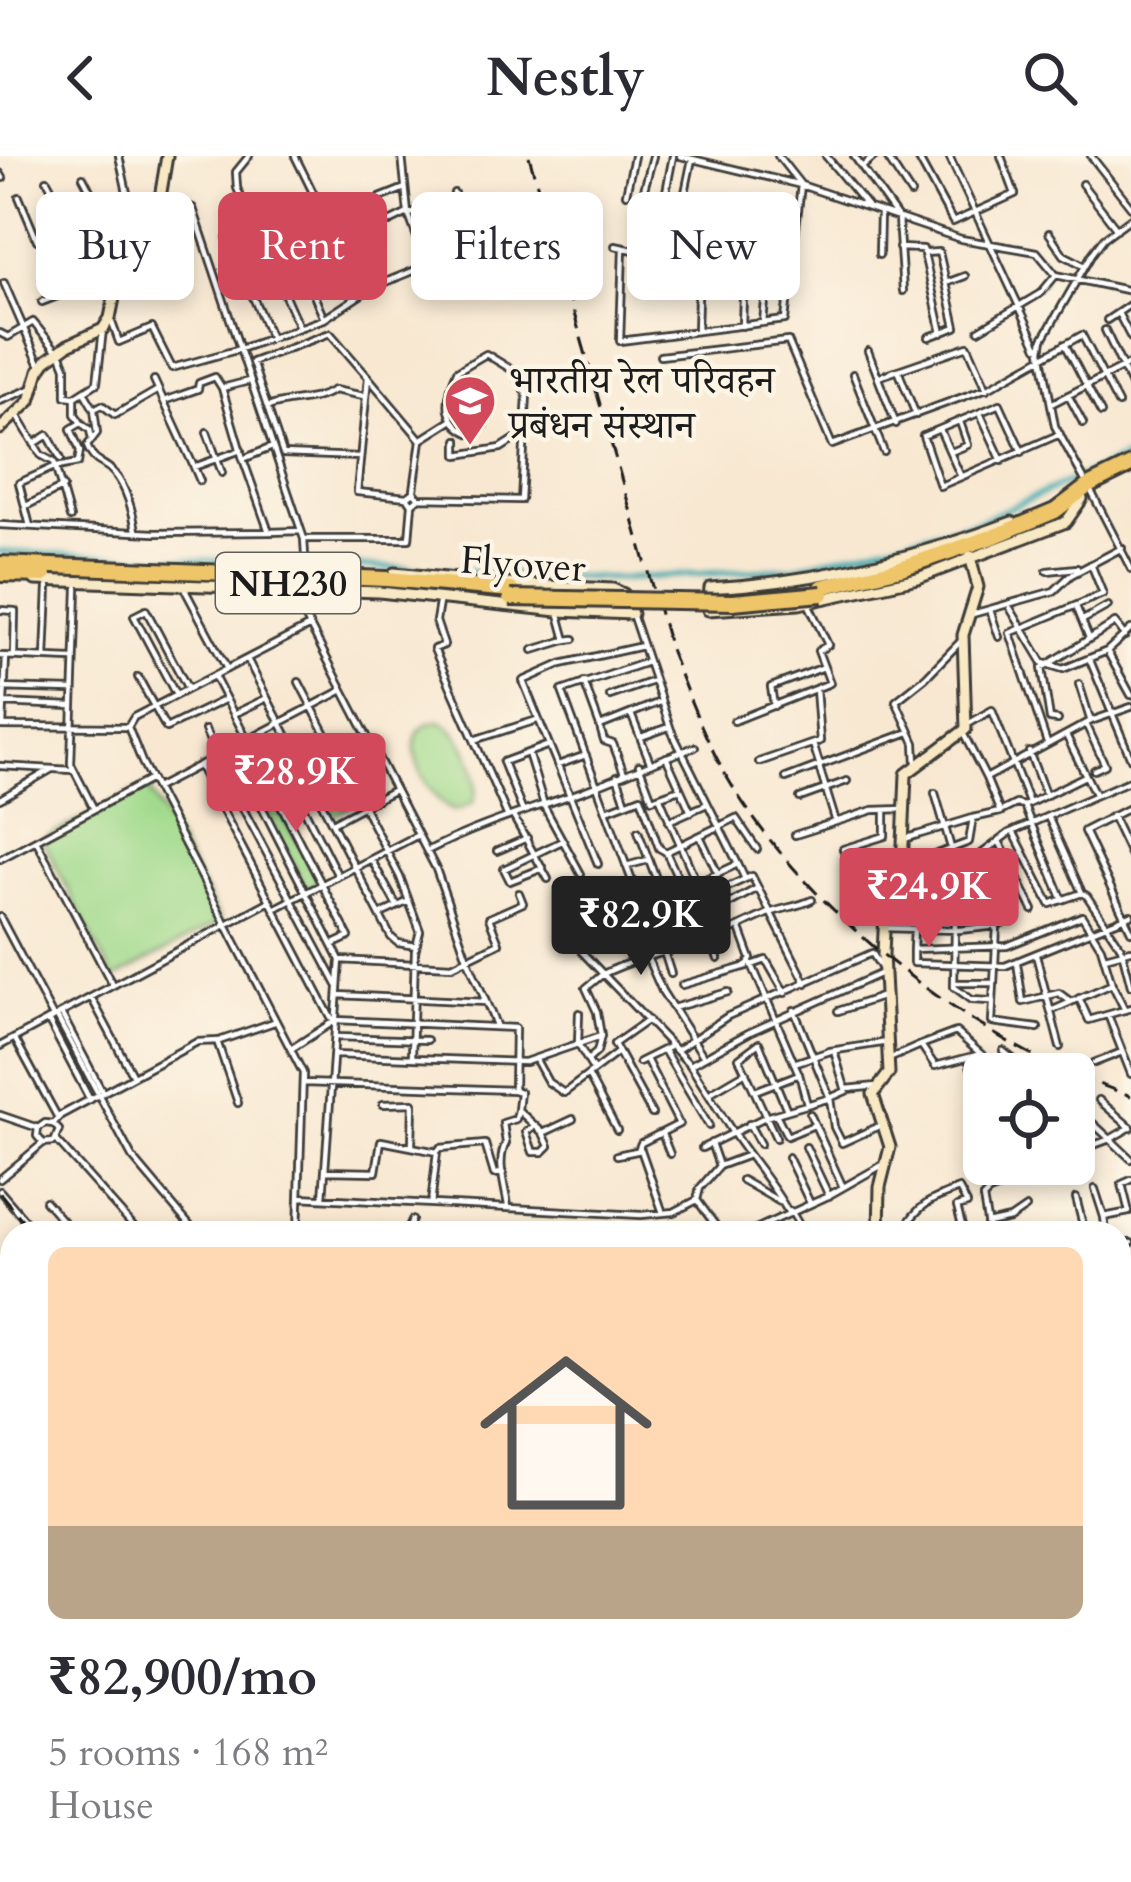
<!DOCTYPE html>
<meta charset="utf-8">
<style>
:root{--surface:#fff;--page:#f7f7f7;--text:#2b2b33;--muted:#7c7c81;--accent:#d1495b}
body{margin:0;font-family:Cardo,"Noto Serif Devanagari",serif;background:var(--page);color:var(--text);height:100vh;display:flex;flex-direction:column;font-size:45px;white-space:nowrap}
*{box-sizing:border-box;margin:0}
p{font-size:39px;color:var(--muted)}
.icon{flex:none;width:66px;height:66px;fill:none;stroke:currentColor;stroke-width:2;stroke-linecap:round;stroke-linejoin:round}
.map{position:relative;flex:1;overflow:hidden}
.side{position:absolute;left:0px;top:1065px;width:1131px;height:663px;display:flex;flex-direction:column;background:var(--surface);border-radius:36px 36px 0 0;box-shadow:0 6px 18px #0003}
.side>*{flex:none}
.hud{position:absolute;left:36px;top:36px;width:1059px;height:108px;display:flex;gap:24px}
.tools{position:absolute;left:963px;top:897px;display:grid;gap:24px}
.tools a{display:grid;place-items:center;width:132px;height:132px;border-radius:18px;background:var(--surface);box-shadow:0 6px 18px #0003;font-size:60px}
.price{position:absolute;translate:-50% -102px;padding:0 27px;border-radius:12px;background:var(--accent);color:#fff;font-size:39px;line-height:78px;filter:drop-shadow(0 3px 6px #0008)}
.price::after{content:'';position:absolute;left:50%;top:72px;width:36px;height:27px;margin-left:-18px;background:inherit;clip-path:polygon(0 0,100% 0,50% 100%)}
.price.on{background:#222;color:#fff}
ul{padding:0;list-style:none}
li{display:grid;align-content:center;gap:24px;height:636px;padding:0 48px}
li span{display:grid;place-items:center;height:372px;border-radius:18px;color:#555}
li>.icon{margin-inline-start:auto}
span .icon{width:216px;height:216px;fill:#fffc;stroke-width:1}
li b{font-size:51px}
.pill{padding:0 42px;border-radius:18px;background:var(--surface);box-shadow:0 6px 18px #0003;font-size:42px;line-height:108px}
.pill.on{background:var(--accent);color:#fff}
header{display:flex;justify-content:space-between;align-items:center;height:156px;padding:0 48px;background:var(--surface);font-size:54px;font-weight:700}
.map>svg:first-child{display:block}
</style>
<header><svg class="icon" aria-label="back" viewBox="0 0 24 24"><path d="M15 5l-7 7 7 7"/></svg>Nestly<svg class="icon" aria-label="search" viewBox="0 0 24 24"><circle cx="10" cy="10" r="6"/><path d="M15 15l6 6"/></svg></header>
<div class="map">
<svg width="1131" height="1726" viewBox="0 0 1131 1726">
<rect width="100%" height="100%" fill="#fcf5e5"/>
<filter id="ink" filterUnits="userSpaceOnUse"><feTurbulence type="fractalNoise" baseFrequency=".00833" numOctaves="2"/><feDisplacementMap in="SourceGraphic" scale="24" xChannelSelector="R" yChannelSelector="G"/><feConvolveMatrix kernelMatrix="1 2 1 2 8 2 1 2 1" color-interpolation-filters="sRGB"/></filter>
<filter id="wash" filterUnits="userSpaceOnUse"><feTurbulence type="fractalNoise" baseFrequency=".004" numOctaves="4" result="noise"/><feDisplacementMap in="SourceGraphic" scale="48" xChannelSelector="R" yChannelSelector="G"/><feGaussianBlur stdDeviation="2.7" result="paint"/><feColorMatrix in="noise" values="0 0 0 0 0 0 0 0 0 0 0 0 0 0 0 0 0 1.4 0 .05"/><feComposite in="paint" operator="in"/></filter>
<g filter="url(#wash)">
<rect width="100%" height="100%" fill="#f8e8d2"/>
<path fill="#a2da8d" stroke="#5f7b54" stroke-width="3" d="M438,565c26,7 46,58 35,82l-18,8c-28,-9 -65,-84 -17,-90z
M250,595l69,132 -13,5 -67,-131z
M336,602l22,44 -23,14 -26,-44z
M147,630l74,135 -107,58 -72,-140z
M614,723l6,4 12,34 -37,13 -14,-36z"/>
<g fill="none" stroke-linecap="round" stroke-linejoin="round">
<path stroke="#38abb1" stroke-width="6" d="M0,396l303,12
M309,408l313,15 171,-11 186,-47 152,-66"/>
</g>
</g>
<g filter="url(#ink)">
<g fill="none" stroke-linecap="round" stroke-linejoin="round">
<g stroke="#3d3b37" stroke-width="10">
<path id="street" d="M119,0l17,78
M249,0l-13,16 1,16 62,139
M295,0l35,71 7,-1 29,65
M402,0l6,57 13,35 26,-11
M680,0l121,29 160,54 76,13 19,23 75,16
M826,0l41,50
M854,0l44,62 5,73
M886,0l25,38
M917,0l36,66 62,-28 -14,-38
M949,0l89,191 4,-1
M1091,0l40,51
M862,11l13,-11
M0,17l3,5
M83,21l43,81
M47,24l14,26 28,-13
M1082,28l35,45
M626,38l8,-38
M19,41l18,43 4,2 16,-7 11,23 -10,12 13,20
M158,50l14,10 13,-11 8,3 47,141 84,-30 -24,-57 45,-22
M638,56l15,-56
M337,70l43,-28 25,-10
M377,72l31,-15 64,2
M230,76l-3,6 43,98
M1049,77l15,22 21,11
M615,90l84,18 -2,67
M623,92l-3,93 165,-21 16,-135 -23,-29
M899,92l24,1 19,84
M320,97l10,22
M654,97l19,-97
M924,97l15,-1 17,75 -27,10
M879,99l1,-42
M672,100l20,-97
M299,103l-16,-30 38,-21
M699,120l42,4
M4,127l37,85
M946,127l19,-7
M42,146l77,-30
M1118,157l13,25
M324,163l47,-31 74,-30 9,-65
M111,164l8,22 33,-14 20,40 68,-19 64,190 2,33
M1107,164l24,-16
M763,167l6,-65
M742,170l2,-61 24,2
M979,174l62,-37 15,-18
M1105,174l26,55
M0,177l8,4 25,-15 29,35 4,10v29l8,1
M1065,188l36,69
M868,195l10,26 90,-31 19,43
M660,200l128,-15 44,104 158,-58 92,-52 36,69
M898,214l18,45
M853,218l31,78
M368,221l53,63 -7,50
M878,222l18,46
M154,224l40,87 47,-17
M84,236l10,17 8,-4 13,10 43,-25
M1068,239l15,28
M0,245l33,-13
M164,245l34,-12 1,-6 16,-6 7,11
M1051,248l80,-41
M268,251c23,-9 45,-4 66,-17l30,6
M94,253l3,24 -10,13c9,21 15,13 27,27 12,13 19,39 22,57
M980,257l22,48
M17,259l24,40 13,7 16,56
M81,267l9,7 2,10
M940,274l21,47 99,-43
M207,276l15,41
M421,284l30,-19
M458,284v15l43,-7 25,-16
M34,288l14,-9 13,24
M270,292l-27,11 26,73 32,-1
M951,296l17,-7 -8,-23
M360,301l-77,-3 -31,-92 78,-29 38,44 -11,115 50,5
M243,303l-21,-71 27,-7
M194,311l6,14
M961,321l-21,9 -17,-50 77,-32 22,48
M1085,325l-30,-55 -14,-75 2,-12 49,-85 12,-16 27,-20
M1092,337l39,76
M419,342l102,2 6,-105 -13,-24 -28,-17 -29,17c-11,26 -16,50 14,63l14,-9
M28,349l35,-18
M0,369l154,8 115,-1
M30,370l-11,-43 33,-15 26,-5 2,-12 -9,-22 10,-6 -6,-9v-17l22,-14 6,-54
M304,383h105l3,-35 -5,-7 7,-5 5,6 -7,6
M1047,415l30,-3
M77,432l-6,176 23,45
M185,434l42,79
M225,437l56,1 18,11 137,264 31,89 29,67
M440,441l-4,24 8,24 -10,4 74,168
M1076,450l13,32
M1010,452l33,55 20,6 44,-18
M0,454l15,1 -1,45
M990,454l9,27
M558,455l8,29 8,-1
M632,458l39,116 67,134 -96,44 9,26 7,-1 13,41
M969,459l85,-24 17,-16 51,-27
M1083,464l25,-14
M1131,473l-24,22 24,44
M533,494l33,-10
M0,500l72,3
M45,502l3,-71
M1089,502l42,101
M247,503l144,278 7,6 18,3
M214,520l135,261 -15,7
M138,521l28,51 60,-29
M299,526l101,195 20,54 -5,20 -3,106
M584,526l16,44 60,-24
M1079,528l11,35
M0,532l72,2
M176,539l-42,-79 12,-6 42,79
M610,540l43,-15
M0,547l72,3
M774,550l-3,-19 53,-20
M234,558l33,-16
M631,558l19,48
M1058,564l-8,-1 -8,-51 73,-45 10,13
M734,565l96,-38 -12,-32 10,-6 -20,-42
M970,567l22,-13 37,93
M1086,568l19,41 -11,5
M0,570l128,1 6,-10 176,-91
M3,570l3,-70
M128,571l14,35 161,311 -5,160
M600,571l4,14 9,3 11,29
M205,574l19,43 113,212
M964,579l22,43
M1066,579l29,59
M641,581l28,-10
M474,584l63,-20
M1047,587l-37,-110 93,-39 -12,-30
M813,588l7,22
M232,592l108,212 -15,211
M1029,596l17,44
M528,597l17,55 36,66
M666,601l25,55
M759,606l61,-21 -4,-52
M916,608l-1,-21 -19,-42 29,-23 35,-36
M199,609l132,253 5,2
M558,609l28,-10
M639,609l13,34 28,-10
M0,610l72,4
M819,611l16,52
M305,615l63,-32
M617,620l9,26
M288,621l49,97
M786,622l123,-46
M156,632l187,-98
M935,637l21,72 -2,122 18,13 18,1
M660,642l36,83 30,51
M800,642l47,-17
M0,643l52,-30
M1024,650l38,92
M1131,651l-47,24 47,100
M607,654l34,-13 18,51 7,4 25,54 1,4 -34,23
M885,654v26l-42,13 28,60 103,2 27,-12 -21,-44 29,-22 122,-53
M523,656l-20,-50 46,-17
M1000,656l16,-8 8,2 61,-30
M513,660l35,63
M1112,660l19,40
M1049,663l33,74
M669,665l38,-17
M332,667l62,-33
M638,675l34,89
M1014,677l36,71 32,-11 5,3 34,51 10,39
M795,679l78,-25 31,-1
M700,680l18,38
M904,683l69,-21
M36,684l76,144
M999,685l34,69
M427,695c50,-26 103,-41 156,-60 38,-14 73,-31 112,-44
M497,695l30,-13
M666,696l70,-34 21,31
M0,703l151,-80
M371,703l26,47
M598,708l-75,-183 38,-17 81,-18
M738,708l7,15 7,-3 54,107
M626,710l22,-6
M905,710l64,-24 4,-24 27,-6 -14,-34 105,-57 40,-14
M543,712l-33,13 -6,-12 58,-28
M899,717l8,8 49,-2
M969,720l28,50 14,-7 -10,-20
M999,740l22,-9
M704,742l41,-19
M642,752l-80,-217 85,-29
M274,753l144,-74
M381,758l28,-13
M0,761l53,100
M884,772l75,2 38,-4 -5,96 46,6
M914,773l-1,20 94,-3 75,-30 19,31 11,37
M913,793v14l92,3 126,-51
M646,799l16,36 40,63
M1036,799l24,92
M1105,801l26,-7
M718,803l-16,-41 56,-30
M340,804l112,6 47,-23 -10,-25 34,-15 -4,-10
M1017,807l6,39 36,-9 11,8
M956,827h36
M682,829l65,-19 4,-7 -11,-30
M785,837l-19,-33 -14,5 47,109 8,30
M338,839l148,7
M91,841l42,79
M1079,842l10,22 42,-12
M673,852l55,-16
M794,854l36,88 16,-7 -12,-40
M1053,854l59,-26 13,26
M838,855l46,-15
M61,857l42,80
M579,857l-1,31 14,24
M1108,859l23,59
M57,861l75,140 64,76
M48,864l42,80
M648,864l-34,24 38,70
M337,881l90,3
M15,883l43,79
M217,885l21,62
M921,889l35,-13 25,22
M0,890l270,-145
M291,893l45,-29 179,8 -1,62 6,2 -2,18 25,23 6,13 -6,6h-10l-7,-20 7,-5
M677,894l51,-34 144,-63 12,19 -134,60 -60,33
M1003,895l29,23
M665,896l44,74
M334,899l191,7 76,-26 -4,-24 -11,-24 17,-14 -21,-22
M968,902l16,55
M889,903l32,-14 14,21 46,-12 23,20
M536,904l12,22 16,11 53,-40
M588,904l9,-8 4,-16
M639,906l32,-16
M794,907l36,-12 58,-9
M1094,907l28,-11
M588,919l29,55
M304,927l210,7
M847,933l30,-3
M755,935l44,-17
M710,937l36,-21
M1099,944l32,28
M383,948l30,-1 -1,42
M1074,950l36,33 21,-12
M776,958l11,22 27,-11
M810,958l32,71
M0,959l38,13
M53,968l8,-9 136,-73 22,-1 55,-19
M749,968l11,20
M543,977l30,-14
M662,978l8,20
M776,982l-37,-80 20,-15 28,67
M56,984l83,93
M1074,984l9,9 27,-10 21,20
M806,991l23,49
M639,992l2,-5 38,-19 -33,-65
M702,992l31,-15 -43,-68 -87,-91c31,-15 59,-21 92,-30 26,-7 48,-20 72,-30 14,-6 30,-7 45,-14
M437,996l3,-4 45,-4 9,30 9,-1
M617,999l24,-5 22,63
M788,1001l22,46
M1018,1008l10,14
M719,1010l27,-10
M0,1023l43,-36 11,-1 5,-12 -6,-6 -8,-1 -7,5 -1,8 6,7
M742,1024l38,22
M1095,1033l9,28
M0,1035l36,42
M299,1041l342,18 33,-3 23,-12 24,33
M323,1042l2,-27 51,1 5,-31 56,11 -6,52
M1076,1042l9,35
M697,1044l3,-12 19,-22 -8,-23
M45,1045l28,32
M508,1050c-3,-20 -12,-45 -2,-63l-3,-20 13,-4 2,-9
M791,1055l13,22
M788,1056c-15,-28 -37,-52 -55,-79l32,-16 65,-19 4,29 8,16 37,-17
M987,1068l23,-5 16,-11
M903,1075c15,-27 29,-32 56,-42l8,15 -10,3 6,23 -10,3
M406,1077l6,-13
M747,1077l79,-36 60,-34
M989,1077l-6,-35 6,-6 64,-24 -1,-4
M1059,1077v-1
M1106,1077l-2,-16 25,-5 -7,-28 9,-4
M1119,1087h12
M1119,1110l12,3
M0,1173l12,3
M1123,1213l-2,-17 10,-8
M1119,1215l12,-8
M1119,1295l12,-8
M1119,1339l12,9
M1119,1361l12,-13
M1119,1374l12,10
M1119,1396l12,3
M0,1554l12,3
M1119,1586l12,24
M0,1617l8,17
M0,1637l12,-4
M0,1653l12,27
M124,1716v10
M905,1716l5,10
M451,1724l1,2
M139,1726l4,-10
M800,1726l18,-10
M960,1726h1"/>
</g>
<g stroke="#3d3b37" stroke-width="15">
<path id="secondary" d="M0,273l30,-28 9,-30 7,-10 22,-16 35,-16 7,-11 10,-50 39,-64 8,-48
M1012,366c-99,37 -198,60 -302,66l-2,22 91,-6 119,-26 148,-56 16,-23
M394,417l73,7
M35,424l344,12 179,19 74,3 -8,-20 -11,-5 -106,-5
M879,1077l1,-46 10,-40 -17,-53 16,-21 -6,-119 2,-43 1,-12 16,-31 4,-94 60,-45 -3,-94 15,-48 -8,-31
M1119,1134l12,9
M1119,1253l12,-8
M0,1317l12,4
M0,1465l12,27
M1119,1643l12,4
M84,1716l2,10
M856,1716l4,7 13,-7"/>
</g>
<g stroke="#3d3b37" stroke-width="20">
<path id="highway" d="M0,408l387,15 124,11
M0,418l44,1
M822,431l79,-19 94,-32 60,-25 33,-25 43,-21"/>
</g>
<use href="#street" stroke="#fff" stroke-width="4.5"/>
<use href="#secondary" stroke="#f8e8c3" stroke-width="9"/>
<use href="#highway" stroke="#eec569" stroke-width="14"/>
<path stroke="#1c1c1c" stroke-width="3" stroke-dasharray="18 9" stroke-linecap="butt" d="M529,0l141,493c18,46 36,93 61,135 72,119 214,234 341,290
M1074,919l57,21
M0,1037l33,40
M1119,1227l12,-8
M94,1716l2,10
M724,1716l7,10
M124,1726l3,-10
M241,1726l7,-10
M265,1726l7,-10
M292,1726l6,-9
M384,1726l2,-10
M426,1726l10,-10"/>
<g stroke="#3d3b37" stroke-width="20" stroke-linecap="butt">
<path id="highway-bridge" d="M510,442l223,4 89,-8"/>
</g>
<use href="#highway-bridge" stroke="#eec569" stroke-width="14"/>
</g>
</g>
<defs>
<g id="university-pin" transform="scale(2.7)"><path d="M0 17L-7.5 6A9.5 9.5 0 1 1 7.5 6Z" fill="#d1495b" stroke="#fcf5e5"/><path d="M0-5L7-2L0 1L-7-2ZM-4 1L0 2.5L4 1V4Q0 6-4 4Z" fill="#fff"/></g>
</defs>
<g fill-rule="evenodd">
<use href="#university-pin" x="470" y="245"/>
</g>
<g text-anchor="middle" stroke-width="9" stroke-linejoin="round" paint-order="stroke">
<rect fill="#fcf5e5" stroke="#5f5d58" stroke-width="3" x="216" y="397" width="144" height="60" rx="9"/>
<g font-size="36" font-weight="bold" fill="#1c1c1c">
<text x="288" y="440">NH230</text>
</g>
<g font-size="39" fill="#1c1c1c" stroke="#fcf5e5" text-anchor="start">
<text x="509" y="237">भारतीय रेल परिवहन<tspan x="509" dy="45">प्रबंधन संस्थान</tspan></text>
</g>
<g font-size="39" fill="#1c1c1c" stroke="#fcf5e5">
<text transform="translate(523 407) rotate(4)" y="14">Flyover</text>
</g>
</g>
</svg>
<div class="tools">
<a><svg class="icon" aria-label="locate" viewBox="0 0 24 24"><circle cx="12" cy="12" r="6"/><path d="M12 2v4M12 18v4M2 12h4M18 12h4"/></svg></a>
</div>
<b class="price" style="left:296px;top:679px">₹28.9K</b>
<b class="price" style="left:929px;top:794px">₹24.9K</b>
<b class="price on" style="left:641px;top:822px">₹82.9K</b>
<div class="hud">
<a class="pill">Buy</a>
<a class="pill on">Rent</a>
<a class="pill">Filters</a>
<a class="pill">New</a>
</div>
<section class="side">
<ul>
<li><span style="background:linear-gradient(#ffd9b3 75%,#b9a48a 0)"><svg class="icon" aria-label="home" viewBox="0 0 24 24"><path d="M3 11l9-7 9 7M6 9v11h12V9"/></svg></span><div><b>₹82,900/mo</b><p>5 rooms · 168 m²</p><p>House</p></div></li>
</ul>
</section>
</div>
